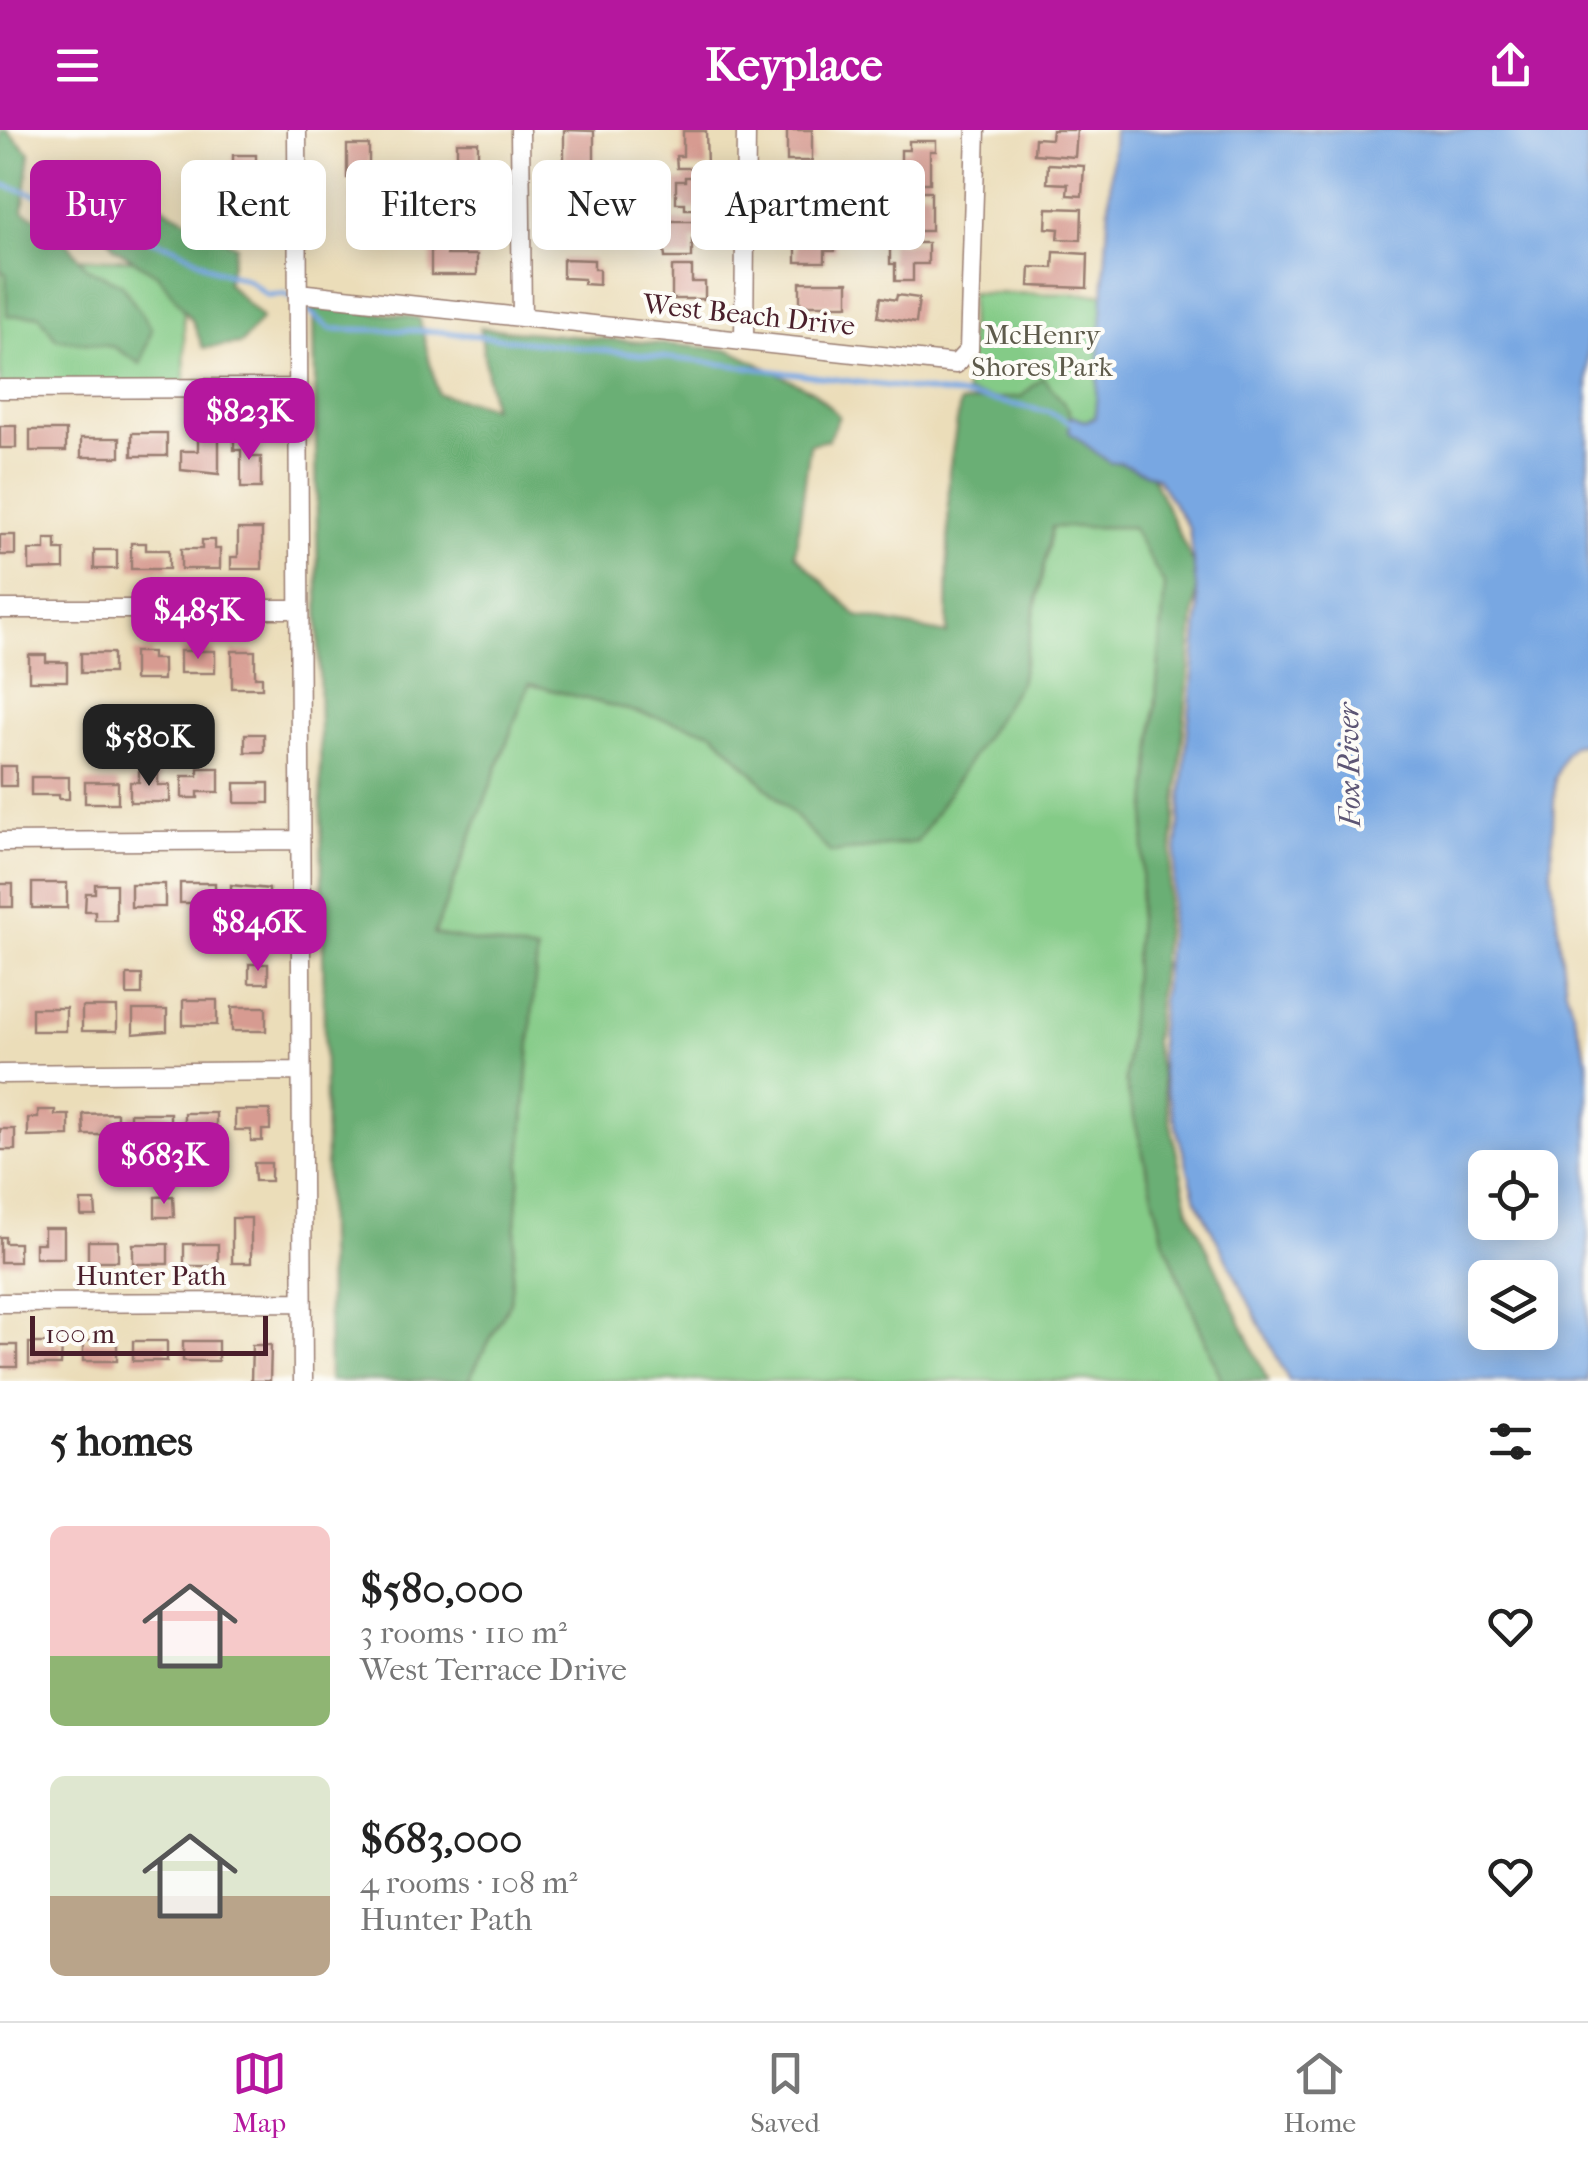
<!DOCTYPE html>
<meta charset="utf-8">
<style>
:root{--surface:#fff;--page:#f2f2f2;--text:#222;--muted:#767676;--line:#e0e0e0;--accent:#b5179e}
body{margin:0;font-family:"IM FELL French Canon",serif;background:var(--page);color:var(--text);height:100vh;display:flex;flex-direction:column;font-size:38px;white-space:nowrap}
*{box-sizing:border-box;margin:0}
p{font-size:32px;color:var(--muted)}
.icon{flex:none;width:55px;height:55px;fill:none;stroke:currentColor;stroke-width:2;stroke-linecap:round;stroke-linejoin:round}
.map{position:relative;height:1251px;overflow:hidden}
.drawer{display:flex;flex-direction:column;background:var(--surface);flex:1}
.drawer>*{flex:none}
.banner{position:absolute;left:30px;top:30px;width:1000px;height:90px;display:flex;gap:20px}
.fabs{position:absolute;left:1468px;top:1020px;display:grid;gap:20px}
.fabs a{display:grid;place-items:center;width:90px;height:90px;border-radius:15px;background:var(--surface);box-shadow:0 5px 25px #0003;font-size:50px}
.scale{position:absolute;left:30px;bottom:25px;width:238px;box-sizing:border-box;padding-left:10px;border:5px solid #4a1f2b;border-top:0;font-size:28px;line-height:35px;white-space:nowrap;color:#4a1f2b;-webkit-text-stroke:8px #fdfcf7;paint-order:stroke}
.price{position:absolute;translate:-50% -85px;padding:0 22px;border-radius:20px;background:var(--accent);color:#fff;font-size:32px;line-height:65px;filter:drop-shadow(0 2px 5px #0008)}
.price::after{content:'';position:absolute;left:50%;top:60px;width:30px;height:22px;margin-left:-15px;background:inherit;clip-path:polygon(0 0,100% 0,50% 100%)}
.price.on{background:#222;color:#fff}
ul{padding:0;list-style:none}
li{display:flex;align-items:center;gap:30px;height:250px;padding:0 50px}
li span{display:grid;place-items:center;flex:none;width:280px;height:200px;border-radius:15px;color:#555}
li>.icon{margin-inline-start:auto}
span .icon{width:120px;height:120px;fill:#fffc;stroke-width:1}
li b{font-size:42px}
h2{display:flex;justify-content:space-between;align-items:center;height:120px;padding:0 50px;font-size:42px}
.tag{padding:0 35px;border-radius:15px;background:var(--surface);box-shadow:0 5px 25px #0003;font-size:35px;line-height:90px}
.tag.on{background:var(--accent);color:#fff}
header{display:flex;justify-content:space-between;align-items:center;height:130px;padding:0 50px;background:var(--accent);color:#fff;font-size:45px;font-weight:800}
.dock{display:flex;justify-content:space-around;align-items:center;height:140px;border-top:2px solid var(--line);background:var(--surface);font-size:28px;color:var(--muted)}
.dock a{display:grid;justify-items:center;gap:5px}
.dock .on{color:var(--accent)}
.map>svg:first-child{display:block}
</style>
<header><svg class="icon" aria-label="menu" viewBox="0 0 24 24"><path d="M4 6h16M4 12h16M4 18h16"/></svg>Keyplace<svg class="icon" aria-label="share" viewBox="0 0 24 24"><path d="M12 15V3M7 8l5-5 5 5M5 13v7h14v-7"/></svg></header>
<div class="map">
<svg width="1588" height="1251" viewBox="0 0 1588 1251">
<rect width="100%" height="100%" fill="#fdfcf7"/>
<filter id="ink" filterUnits="userSpaceOnUse"><feTurbulence type="fractalNoise" baseFrequency=".01" numOctaves="2"/><feDisplacementMap in="SourceGraphic" scale="20" xChannelSelector="R" yChannelSelector="G"/><feConvolveMatrix kernelMatrix="1 2 1 2 8 2 1 2 1" color-interpolation-filters="sRGB"/></filter>
<filter id="wash" filterUnits="userSpaceOnUse"><feTurbulence type="fractalNoise" baseFrequency=".0048" numOctaves="4" result="noise"/><feDisplacementMap in="SourceGraphic" scale="40" xChannelSelector="R" yChannelSelector="G"/><feGaussianBlur stdDeviation="2.25" result="paint"/><feColorMatrix in="noise" values="0 0 0 0 0 0 0 0 0 0 0 0 0 0 0 0 0 1.4 0 .05"/><feComposite in="paint" operator="in"/></filter>
<g filter="url(#wash)">
<rect width="100%" height="100%" fill="#ebddb9"/>
<path fill="#84cb87" stroke="#677559" stroke-width="2.5" d="M0,126l183,5 2,127 -185,1z
M971,163l134,1 -10,124 -10,3 -31,-11 -88,-17z
M1052,397h80l33,59 -40,494 39,160 58,141h-754l42,-79 27,-350 -103,-17 95,-251 184,48 118,121 189,-171z"/>
<path fill="#6baf74" stroke="#5a6750" stroke-width="2.5" d="M0,0h7l23,23 -7,58 33,17 31,40 34,16 31,45 -11,35 -27,-17 -58,-8 -17,-24 -32,1 -1,-42 -6,-4z
M106,57l53,18 77,41 -9,37 35,35 -21,26 -38,4 -10,-26 -34,-46 -45,-28 -29,-56z
M314,175l105,13 19,76 54,13 -12,-79 250,22 83,41 26,25 -11,24 -18,4 -15,110 62,62 90,18 2,-163 11,-68 62,-7 21,-19 26,33 1,22 48,30 32,10 48,102 -44,469 34,164 80,174h-46l-58,-141 -39,-160 40,-494 -33,-59h-80l-32,155 -103,160 -86,11 -118,-121 -184,-48 -95,250 103,18 -27,350 -42,79h-139z"/>
<path fill="#78a7e2" stroke="#616386" stroke-width="2.5" fill-rule="evenodd" d="M1114,0h474v523l-3,22 3,68 -15,2 -8,9 -10,25 -4,93 15,117 22,72v320h-299l-93,-182 -34,-125 -3,-39 40,-423 -10,-84 -32,-50 -38,-16 -9,1 -41,-31 2,-16 14,5 10,-3zM1485,1038h55v54h-55zM1485,1148h55v54h-55z"/>
<g fill="none" stroke-linecap="round" stroke-linejoin="round">
<path stroke="#78a7e2" stroke-width="5" d="M0,54l69,20 15,16 93,28 38,22 33,10 19,15 19,-1 7,5
M302,176l29,23 104,2 295,34 257,34 61,13 27,12"/>
</g>
<g id="blocks">
<path fill="#d79b91" d="M564,0l30,1v32h-7v24h-23z
M787,0h25v31h-25z
M1052,0h25l-2,27 -41,-3 1,-16 16,1z
M683,1h23l1,37h-30l-1,-12h7z
M909,11h27v10h-6v32h-29v-33h8z
M457,12h21v42h-21z
M347,15h22v33h-22z
M233,25h23v30h-23z
M1048,34l36,2 -2,30 -15,-1 1,-11 -21,-1z
M685,47h23v32h-23v-6h-9v-22h9z
M783,49h29v14h6v19h-35z
M911,61h20v40h-20z
M454,62h27v15h-5v25h-22z
M351,63h18v31h9v9h-20v-8h-7z
M242,73h23v31h-23z
M566,74h22v29h-22z
M1047,78l35,1 -1,31 -23,-1 1,-10 -13,-1z
M661,91h42v19h-11v18h-27z
M825,92v10h10v19h-10v11h-29v-39z
M890,113h38v21h-15v17h-18v-17h-5z
M431,117h16v8h30v20h-46z
M1054,122l34,2 -1,34 -58,-2 1,-19 23,1z
M563,129l31,1v9h5v16l-15,-1v-5l-21,-1z
M672,137h20v15h13v17h-33z
M800,152h48v23h-48z
M897,165l22,3 -3,25 -38,-6 3,-20 15,3z
M0,296h16v22h-16z
M30,300h36v21h-36z
M198,302h21v42l-38,-4v-19h17z
M132,303h35v23h-35z
M234,306h18v21h9v31h-20v-38h-7z
M81,308h39v19h-39z
M238,399h24v40h-31v-12h7z
M0,405h15v20h-15z
M45,409h11v11h8v19l-35,1v-20h16z
M202,410h13v9h5v20h-39v-20h21z
M131,413h15v7h23v19h-38z
M94,420h23v19h-23z
M180,521h35v22h-35z
M232,521h23v26h7v11h-30z
M134,522h18v7h11v21h-29z
M81,523h32v20h-32z
M29,525h17v7h21v19h-38z
M245,604h19v18h-19z
M0,636h16v20h-16z
M198,638h21v24h-21v6h-16v-22h16z
M139,641h19v14h12v17h-40v-20h9z
M31,647h38v22h-10v-4h-28z
M85,652h33v21h-33z
M235,653h34v20h-34z
M32,753h35v25h-35z
M180,753h35v20h-35z
M0,754h13v23h-13z
M95,754h21v36h-21v-9h-10l1,-18h9z
M131,754h34v23h-34z
M231,755l38,4v23l-26,-1 -1,8h-11z
M249,834h19v19h-19z
M127,845h15v20h-15z
M183,870h34v25h-34z
M82,877h35v24h-35z
M232,877h34v24h-34z
M32,878h34v23h-34z
M133,880h34v21l-34,3z
M38,980h17v5h14v21l-41,1v-19h10z
M235,980h35v20h-8v11h-11v-11h-16z
M117,983v22h-33l-1,-21z
M130,983h40v19h-9v12h-20v-14h-11z
M184,983h32v22h-32z
M0,999h15v21h-15z
M254,1033h17v18h-16z
M173,1066l1,21h-19v-20z
M81,1071h14l1,15h-15z
M232,1088h19v45h-19z
M44,1098h20v30h-29v-15h9z
M0,1107h5v6h14v19h-19z
M88,1111h30v20h-30z
M133,1114h35v20h-35z
M184,1114h34v22h-34z
M83,1211h34v20h-34z
M133,1211h34v20h-34z
M183,1211h35v20h-35z
M29,1213h33l-1,22h-32z
M0,1215h17v22h-17z
M252,1215h19l-1,36h-19z"/>
</g>
</g>
<g filter="url(#ink)">
<use href="#blocks" fill-opacity="0" stroke="#9a7e72" stroke-width="2.5"/>
<g fill="none" stroke-linecap="round" stroke-linejoin="round">
<g stroke="#9a7e72" stroke-width="21">
<path id="street" d="M297,0l6,1251
M520,0l2,187
M298,163l658,71 13,-14 7,-220
M744,211l2,-211
M0,259l298,-1
M0,479h299
M0,712l300,-2
M0,944l301,-3
M0,1173l302,-1"/>
</g>
<use href="#street" stroke="#fff" stroke-width="18"/>
</g>
</g>
<g text-anchor="middle" stroke-width="8" stroke-linejoin="round" paint-order="stroke">
<g font-size="28" fill="#4a1f2b" stroke="#fdfcf7">
<text transform="translate(749 184) rotate(6)" y="10">West Beach Drive</text>
<text x="151" y="1155">Hunter Path</text>
</g>
<g font-size="28" fill="#5e5b4b" stroke="#fdfcf7">
<text x="1042" y="214">McHenry<tspan x="1042" dy="32">Shores Park</tspan></text>
</g>
<g font-size="30" font-style="italic" fill="#5c5574" stroke="#fdfcf7">
<text transform="translate(1349 635) rotate(-91)" y="10">Fox River</text>
</g>
</g>
</svg>
<div class="fabs">
<a><svg class="icon" aria-label="locate" viewBox="0 0 24 24"><circle cx="12" cy="12" r="6"/><path d="M12 2v4M12 18v4M2 12h4M18 12h4"/></svg></a>
<a><svg class="icon" aria-label="layers" viewBox="0 0 24 24"><path d="M12 4l9 5-9 5-9-5zM3 14l9 5 9-5"/></svg></a>
</div>
<div class="scale">100 m</div>
<b class="price" style="left:249px;top:333px">$823K</b>
<b class="price" style="left:198px;top:532px">$485K</b>
<b class="price on" style="left:149px;top:659px">$580K</b>
<b class="price" style="left:258px;top:844px">$846K</b>
<b class="price" style="left:164px;top:1077px">$683K</b>
<div class="banner">
<a class="tag on">Buy</a>
<a class="tag">Rent</a>
<a class="tag">Filters</a>
<a class="tag">New</a>
<a class="tag">Apartment</a>
</div>
</div>
<section class="drawer">
<h2>5 homes<svg class="icon" aria-label="filters" viewBox="0 0 24 24"><path d="M4 7h16M4 17h16"/><circle cx="9" cy="7" r="2"/><circle cx="15" cy="17" r="2"/></svg></h2>
<ul>
<li><span style="background:linear-gradient(#f6c9c9 65%,#8fb573 0)"><svg class="icon" aria-label="home" viewBox="0 0 24 24"><path d="M3 11l9-7 9 7M6 9v11h12V9"/></svg></span><div><b>$580,000</b><p>3 rooms · 110 m²</p><p>West Terrace Drive</p></div><svg class="icon" aria-label="heart" viewBox="0 0 24 24"><path d="M12 20l-8-8c-3-5 5-10 8-4 3-6 11-1 8 4z"/></svg></li>
<li><span style="background:linear-gradient(#dfe7d0 60%,#b9a48a 0)"><svg class="icon" aria-label="home" viewBox="0 0 24 24"><path d="M3 11l9-7 9 7M6 9v11h12V9"/></svg></span><div><b>$683,000</b><p>4 rooms · 108 m²</p><p>Hunter Path</p></div><svg class="icon" aria-label="heart" viewBox="0 0 24 24"><path d="M12 20l-8-8c-3-5 5-10 8-4 3-6 11-1 8 4z"/></svg></li>
</ul>
</section>
<nav class="dock">
<a class="on"><svg class="icon" aria-label="map" viewBox="0 0 24 24"><path d="M3 6l6-2 6 2 6-2v14l-6 2-6-2-6 2zM9 4v14M15 6v14"/></svg>Map</a>
<a><svg class="icon" aria-label="saved" viewBox="0 0 24 24"><path d="M7 4h10v16l-5-4-5 4z"/></svg>Saved</a>
<a><svg class="icon" aria-label="home" viewBox="0 0 24 24"><path d="M3 11l9-7 9 7M6 9v11h12V9"/></svg>Home</a>
</nav>
